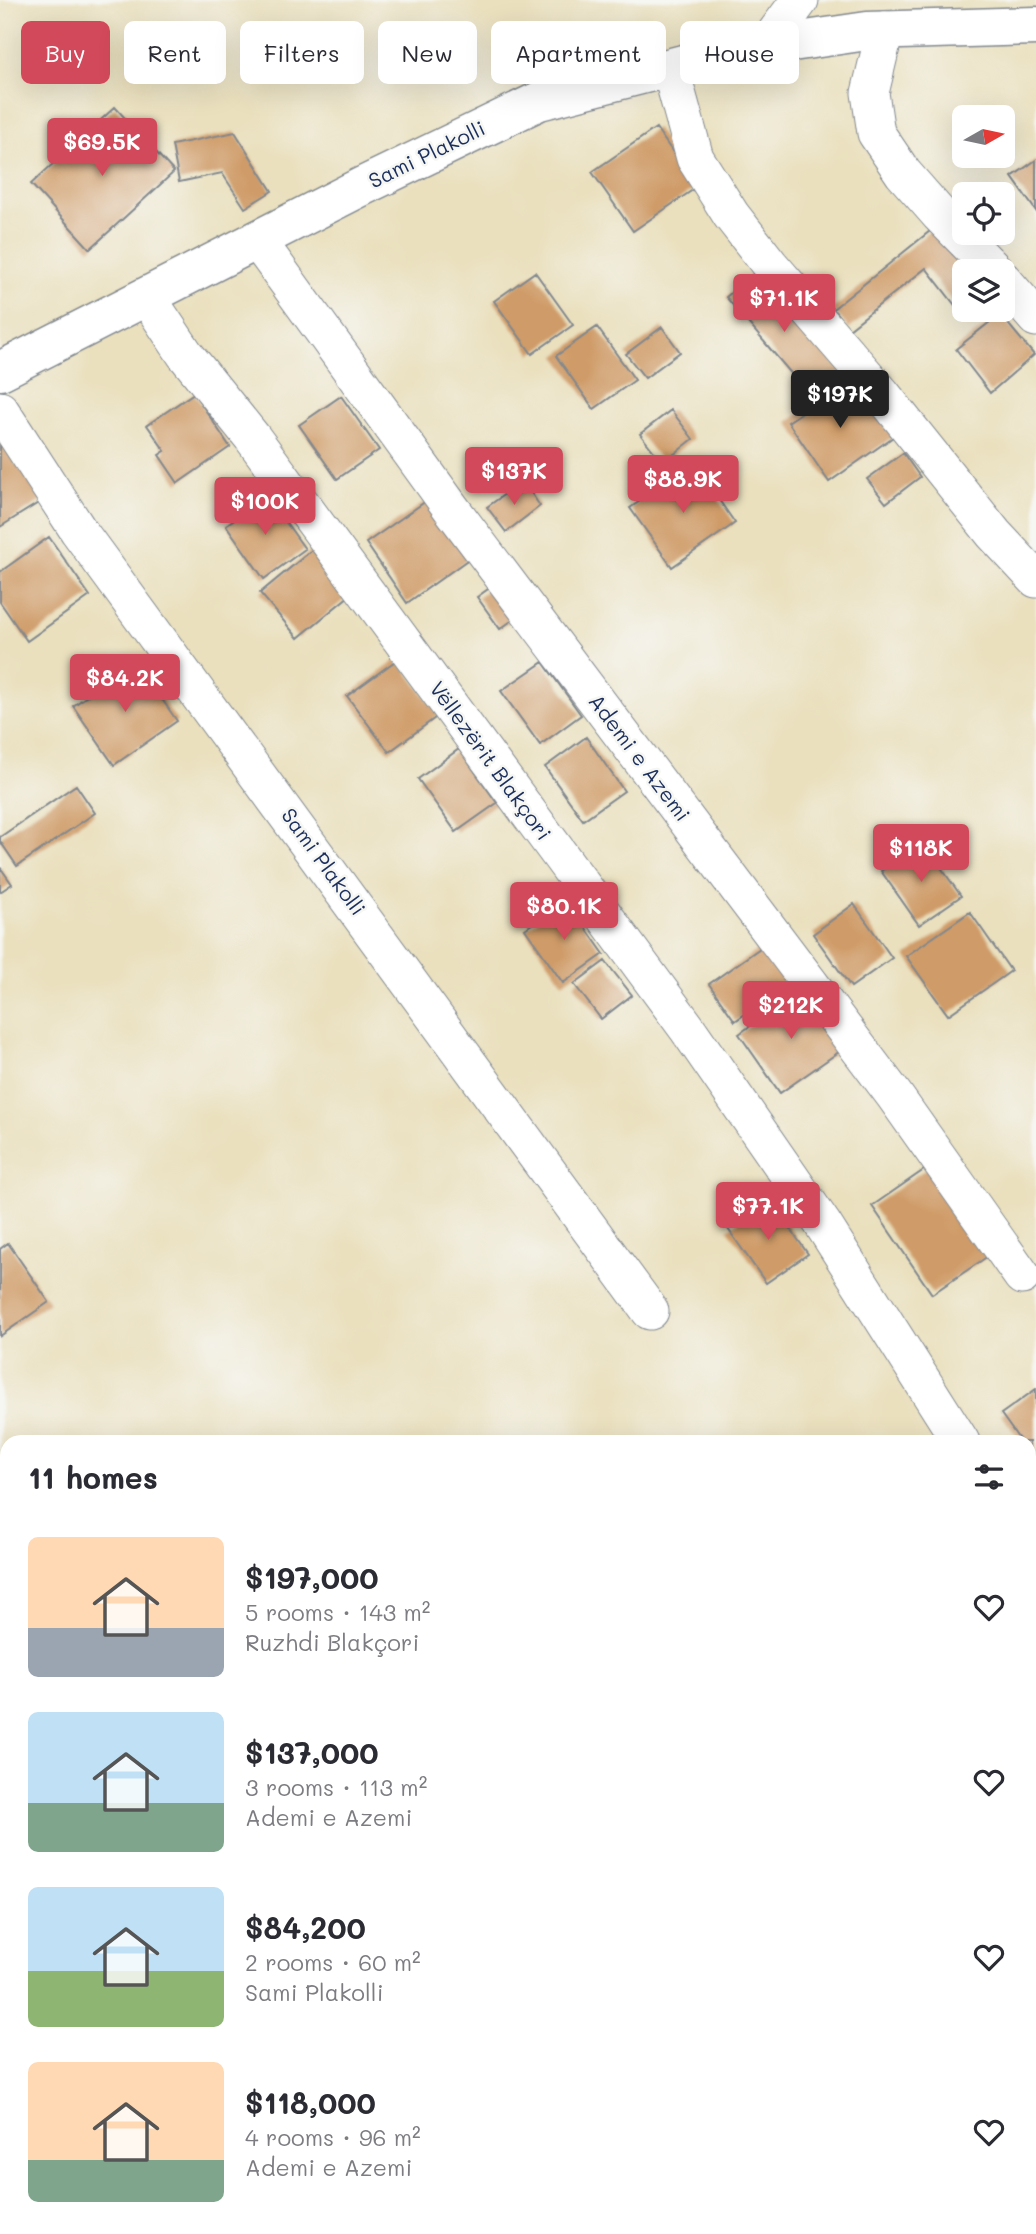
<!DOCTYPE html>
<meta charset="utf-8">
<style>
:root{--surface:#fff;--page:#f7f7f7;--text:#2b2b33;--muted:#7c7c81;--accent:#d1495b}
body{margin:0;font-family:Mali,sans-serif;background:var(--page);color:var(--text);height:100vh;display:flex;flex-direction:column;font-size:26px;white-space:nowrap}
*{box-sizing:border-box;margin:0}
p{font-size:23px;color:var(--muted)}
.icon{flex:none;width:38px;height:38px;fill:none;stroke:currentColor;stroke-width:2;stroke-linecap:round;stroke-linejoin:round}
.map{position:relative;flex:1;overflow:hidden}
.panel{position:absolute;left:0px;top:1435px;width:1036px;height:800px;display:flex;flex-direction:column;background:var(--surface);border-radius:21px 21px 0 0;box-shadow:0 7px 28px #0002}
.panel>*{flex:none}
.top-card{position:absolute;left:21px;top:21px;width:994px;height:63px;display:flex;gap:14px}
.needle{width:46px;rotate:81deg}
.tools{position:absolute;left:952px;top:105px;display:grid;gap:14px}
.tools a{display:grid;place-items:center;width:63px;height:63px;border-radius:10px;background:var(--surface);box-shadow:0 7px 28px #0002;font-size:35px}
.price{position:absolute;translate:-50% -60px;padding:0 16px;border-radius:7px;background:var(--accent);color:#fff;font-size:23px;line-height:46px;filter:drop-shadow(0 2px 4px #0008)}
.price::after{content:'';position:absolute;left:50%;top:42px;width:21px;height:16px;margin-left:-10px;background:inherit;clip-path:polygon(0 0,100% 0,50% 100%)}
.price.on{background:#222;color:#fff}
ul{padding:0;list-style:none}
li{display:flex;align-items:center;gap:21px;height:175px;padding:0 28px}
li span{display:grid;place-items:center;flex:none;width:196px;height:140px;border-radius:10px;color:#555}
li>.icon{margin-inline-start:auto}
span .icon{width:84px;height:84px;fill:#fffc;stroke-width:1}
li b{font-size:30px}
h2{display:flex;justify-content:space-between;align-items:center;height:84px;padding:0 28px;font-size:30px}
.tag{padding:0 24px;border-radius:10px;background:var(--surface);box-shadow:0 7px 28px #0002;font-size:24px;line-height:63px}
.tag.on{background:var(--accent);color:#fff}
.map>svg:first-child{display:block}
</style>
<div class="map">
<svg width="1036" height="2234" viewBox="0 0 1036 2234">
<rect width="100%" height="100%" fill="#f6f6f2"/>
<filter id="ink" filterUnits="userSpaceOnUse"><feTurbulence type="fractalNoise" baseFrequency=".0143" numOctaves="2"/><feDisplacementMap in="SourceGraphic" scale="14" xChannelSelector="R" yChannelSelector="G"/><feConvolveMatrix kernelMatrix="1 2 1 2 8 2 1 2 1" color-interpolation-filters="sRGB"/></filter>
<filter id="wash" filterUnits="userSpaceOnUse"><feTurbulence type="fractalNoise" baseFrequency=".00686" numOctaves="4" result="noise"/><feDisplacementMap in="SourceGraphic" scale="28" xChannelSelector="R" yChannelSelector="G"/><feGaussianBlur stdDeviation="1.57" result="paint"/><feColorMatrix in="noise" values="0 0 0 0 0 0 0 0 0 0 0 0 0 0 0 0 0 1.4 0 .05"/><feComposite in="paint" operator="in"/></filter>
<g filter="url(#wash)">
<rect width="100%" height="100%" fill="#eae0be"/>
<g id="blocks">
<path fill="#cf9b68" d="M115,107l59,65 -84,77 -59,-65z
M656,128l41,59 -64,44 -41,-59z
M235,132l37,59 -27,17 -23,-35 -43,9 -7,-37z
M1036,160v51l-24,-34z
M940,223l37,48h-13v34l-6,4 -32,-41 -77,61 -16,-20z
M757,271l85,101 -30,26 -86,-101z
M535,272l38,53 -41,29 -38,-53z
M1000,314l34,41 -44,38 -34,-44z
M597,327l38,53 -41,29 -38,-53z
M662,327l18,25 -35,26 -19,-24z
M851,378l42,59 -64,45 -41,-60z
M194,393l36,54 -52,36 -19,-28 6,-4 -18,-26z
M341,396l38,54 -42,29 -38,-54z
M671,410l22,29 -30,24 -23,-29z
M0,432l43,68 -43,27z
M903,453l17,24 -34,26 -19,-24z
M694,464l41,59 -63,44 -42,-59z
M523,481l17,25 -34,26 -19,-25z
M267,496l38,53 -41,30 -38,-54z
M429,499l41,59 -63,45 -41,-60z
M49,537l41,59 -63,45 -27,-39v-30z
M312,550l38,45 -52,43 -38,-45z
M498,582l23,32 -21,15 -23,-32z
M398,659l41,56 -50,37 -42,-56z
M136,662l41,59 -63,44 -41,-59z
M543,662l38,53 -41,30 -39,-54z
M586,737l38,54 -41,29 -38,-53z
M459,749l38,54 -41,29 -38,-53z
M76,785l19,28 -78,53 -17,-25v-4z
M923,842l38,54 -42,29 -38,-54z
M0,867l12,17 -12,8z
M566,900l38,54 -41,29 -38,-54z
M854,904l38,54 -41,29 -38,-53z
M970,912l41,59 -63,44 -42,-59z
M763,946l26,37 -54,38 -26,-37z
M605,961l27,34 -31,24 -27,-35z
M802,989l41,60 -63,44 -41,-59z
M934,1163l60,89 -62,42 -60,-88z
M770,1200l38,54 -42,29 -38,-54z
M8,1243l41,59 -49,34v-87z
M1036,1389v75l-7,-10v-12h-8l-20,-28z
M1036,2208v26h-36l8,-6h21v-15z
M160,2228h14l4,6h-30z
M191,2228h86l2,6h-85z"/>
</g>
</g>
<g filter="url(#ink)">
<use href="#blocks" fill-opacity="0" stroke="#82888e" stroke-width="2"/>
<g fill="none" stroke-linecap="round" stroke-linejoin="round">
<g stroke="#82888e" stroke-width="39">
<path id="street" d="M885,30l-15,63 6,40 27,40 36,41 56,57
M766,46l34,-46
M670,67l25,91 36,57 39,50 112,129 112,140 42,45
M257,240l194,268 443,587 128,181
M1003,280l33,38
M147,297l38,57 67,83 435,591 135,195 139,219
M0,410l78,120 572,781
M1029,1550l7,11
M880,2228l4,6
M30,2234l14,-6"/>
</g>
<g stroke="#82888e" stroke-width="41">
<path id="secondary" d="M0,371l363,-185 176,-85 199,-51 129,-19 169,-5"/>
</g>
<use href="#street" stroke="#fff" stroke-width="37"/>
<use href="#secondary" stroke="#fff" stroke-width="38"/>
</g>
</g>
<g text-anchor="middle" stroke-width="5" stroke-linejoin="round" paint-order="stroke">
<g font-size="21" fill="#1b2f5e" stroke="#f6f6f2">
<text transform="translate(427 155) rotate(-26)" y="7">Sami Plakolli</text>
<text transform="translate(639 758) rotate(53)" y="7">Ademi e Azemi</text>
<text transform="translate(490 761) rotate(54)" y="7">Vëllezërit Blakçori</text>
<text transform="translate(323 862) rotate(54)" y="7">Sami Plakolli</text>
</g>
</g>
</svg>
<div class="tools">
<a><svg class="needle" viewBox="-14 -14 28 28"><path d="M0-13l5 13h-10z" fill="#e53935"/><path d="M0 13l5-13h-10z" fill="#7c7c81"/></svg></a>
<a><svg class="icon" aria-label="locate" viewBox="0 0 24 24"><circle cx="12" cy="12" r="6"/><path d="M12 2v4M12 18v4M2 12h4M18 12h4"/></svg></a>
<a><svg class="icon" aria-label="layers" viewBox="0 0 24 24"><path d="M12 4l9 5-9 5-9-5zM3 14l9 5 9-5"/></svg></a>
</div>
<b class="price" style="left:102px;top:178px">$69.5K</b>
<b class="price" style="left:784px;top:334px">$71.1K</b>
<b class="price on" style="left:840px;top:430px">$197K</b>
<b class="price" style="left:514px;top:507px">$137K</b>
<b class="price" style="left:683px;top:515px">$88.9K</b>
<b class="price" style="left:265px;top:537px">$100K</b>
<b class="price" style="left:125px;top:714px">$84.2K</b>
<b class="price" style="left:921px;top:884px">$118K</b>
<b class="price" style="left:564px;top:942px">$80.1K</b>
<b class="price" style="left:791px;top:1041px">$212K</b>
<b class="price" style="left:768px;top:1242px">$77.1K</b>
<div class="top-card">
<a class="tag on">Buy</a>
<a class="tag">Rent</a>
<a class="tag">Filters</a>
<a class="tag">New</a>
<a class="tag">Apartment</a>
<a class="tag">House</a>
</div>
<section class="panel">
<h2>11 homes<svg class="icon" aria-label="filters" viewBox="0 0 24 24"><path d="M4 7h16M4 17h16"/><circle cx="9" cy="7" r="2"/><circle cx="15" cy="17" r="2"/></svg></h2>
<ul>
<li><span style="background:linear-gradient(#ffd9b3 65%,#9aa5b1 0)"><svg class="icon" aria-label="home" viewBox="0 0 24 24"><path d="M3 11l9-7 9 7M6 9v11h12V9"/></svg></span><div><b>$197,000</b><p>5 rooms · 143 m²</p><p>Ruzhdi Blakçori</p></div><svg class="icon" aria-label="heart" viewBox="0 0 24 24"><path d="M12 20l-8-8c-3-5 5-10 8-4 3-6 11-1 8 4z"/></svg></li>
<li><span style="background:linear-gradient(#bfe0f5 65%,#7fa58c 0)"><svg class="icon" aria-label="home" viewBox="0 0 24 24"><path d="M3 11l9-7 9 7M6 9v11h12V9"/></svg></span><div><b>$137,000</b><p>3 rooms · 113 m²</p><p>Ademi e Azemi</p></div><svg class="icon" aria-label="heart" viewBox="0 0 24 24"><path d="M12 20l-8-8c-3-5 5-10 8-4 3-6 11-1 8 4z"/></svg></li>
<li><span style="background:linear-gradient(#bfe0f5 60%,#8fb573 0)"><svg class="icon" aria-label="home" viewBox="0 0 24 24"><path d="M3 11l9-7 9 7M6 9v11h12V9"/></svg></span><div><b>$84,200</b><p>2 rooms · 60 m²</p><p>Sami Plakolli</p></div><svg class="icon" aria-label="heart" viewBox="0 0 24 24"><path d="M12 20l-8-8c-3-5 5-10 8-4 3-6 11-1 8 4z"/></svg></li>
<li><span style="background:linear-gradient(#ffd9b3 70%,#7fa58c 0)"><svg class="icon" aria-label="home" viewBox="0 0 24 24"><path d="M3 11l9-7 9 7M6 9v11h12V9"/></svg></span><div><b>$118,000</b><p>4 rooms · 96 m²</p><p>Ademi e Azemi</p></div><svg class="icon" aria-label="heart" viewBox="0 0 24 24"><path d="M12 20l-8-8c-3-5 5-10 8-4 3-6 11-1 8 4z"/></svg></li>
</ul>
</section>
</div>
